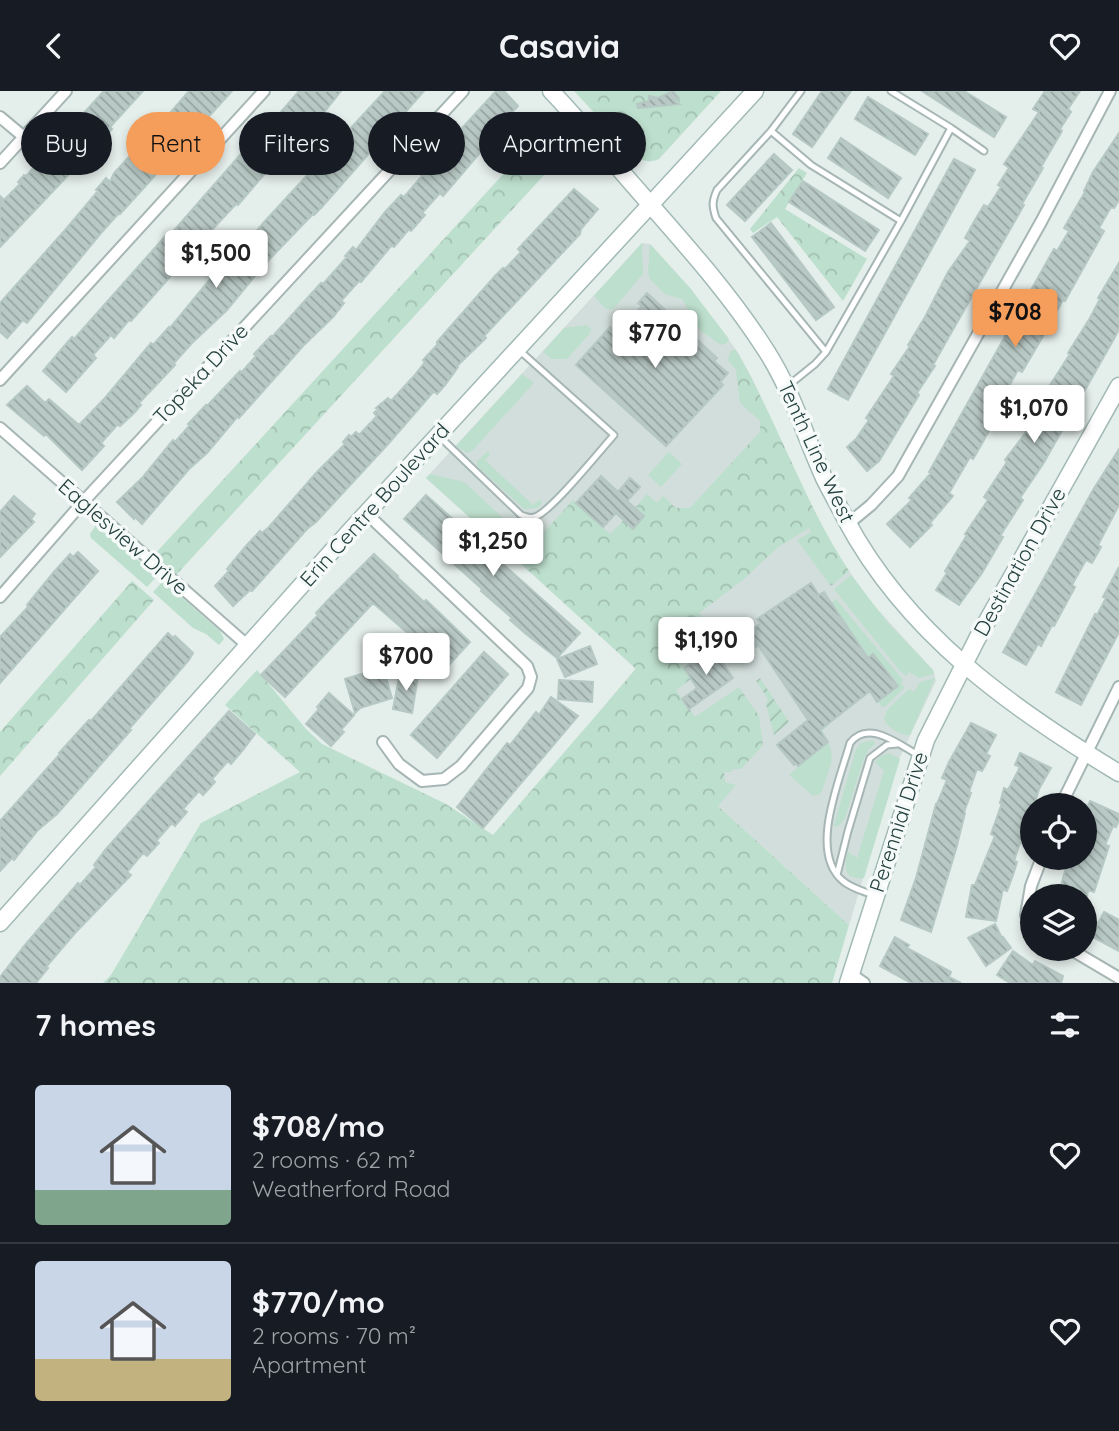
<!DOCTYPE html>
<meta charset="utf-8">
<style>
:root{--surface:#171b24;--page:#242831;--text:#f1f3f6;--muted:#9ea1a6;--line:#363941;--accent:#f59e5b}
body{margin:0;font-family:Quicksand,sans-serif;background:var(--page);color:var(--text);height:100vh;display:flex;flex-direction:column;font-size:26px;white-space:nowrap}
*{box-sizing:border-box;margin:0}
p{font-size:23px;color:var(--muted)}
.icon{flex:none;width:38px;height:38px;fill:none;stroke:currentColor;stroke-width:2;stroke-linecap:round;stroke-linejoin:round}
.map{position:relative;height:892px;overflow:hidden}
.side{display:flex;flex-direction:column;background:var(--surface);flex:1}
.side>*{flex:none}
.guide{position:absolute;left:21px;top:21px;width:700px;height:63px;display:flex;gap:14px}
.tools{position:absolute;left:1020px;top:702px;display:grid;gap:14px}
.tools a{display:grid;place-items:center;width:77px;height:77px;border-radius:50%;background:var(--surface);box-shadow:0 4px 10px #0003;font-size:35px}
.price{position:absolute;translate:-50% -60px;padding:0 16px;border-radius:7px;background:#fff;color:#222;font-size:23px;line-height:46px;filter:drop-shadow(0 2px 4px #0008)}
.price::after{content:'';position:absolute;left:50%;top:42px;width:21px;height:16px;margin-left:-10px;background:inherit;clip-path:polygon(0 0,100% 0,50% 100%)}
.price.active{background:var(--accent);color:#111}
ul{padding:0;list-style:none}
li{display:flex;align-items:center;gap:21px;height:175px;padding:0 35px}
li+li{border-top:2px solid var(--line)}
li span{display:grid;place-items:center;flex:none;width:196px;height:140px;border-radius:7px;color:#555}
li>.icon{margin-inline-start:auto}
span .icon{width:84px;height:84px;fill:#fffc;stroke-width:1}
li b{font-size:30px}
h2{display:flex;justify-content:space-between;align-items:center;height:84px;padding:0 35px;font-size:30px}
.tag{padding:0 24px;border-radius:32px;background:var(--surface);box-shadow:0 4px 10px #0003;font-size:24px;line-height:63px}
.tag.active{background:var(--accent);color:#111}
header{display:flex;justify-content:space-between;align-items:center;height:91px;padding:0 35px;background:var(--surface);font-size:32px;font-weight:700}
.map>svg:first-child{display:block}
</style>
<header><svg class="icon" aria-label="back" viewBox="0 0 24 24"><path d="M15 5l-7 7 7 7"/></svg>Casavia<svg class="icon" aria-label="heart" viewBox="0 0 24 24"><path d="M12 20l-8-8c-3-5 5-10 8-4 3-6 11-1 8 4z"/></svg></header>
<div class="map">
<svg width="1119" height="892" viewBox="0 0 1119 892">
<defs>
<pattern id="forest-crowns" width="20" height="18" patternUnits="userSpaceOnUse" patternTransform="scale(1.75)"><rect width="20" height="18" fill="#bddfcd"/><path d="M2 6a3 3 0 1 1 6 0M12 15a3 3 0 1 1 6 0" fill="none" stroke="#a2c0b1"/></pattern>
<pattern id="garden-furrows" width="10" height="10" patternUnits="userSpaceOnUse" patternTransform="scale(1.75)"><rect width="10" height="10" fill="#bddfcd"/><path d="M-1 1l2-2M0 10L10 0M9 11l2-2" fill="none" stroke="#a2c0b1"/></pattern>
<pattern id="building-back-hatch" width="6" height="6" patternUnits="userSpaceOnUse" patternTransform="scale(1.75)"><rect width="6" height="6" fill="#b9c9c5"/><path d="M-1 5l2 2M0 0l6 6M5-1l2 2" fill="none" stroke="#96a5a1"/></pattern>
</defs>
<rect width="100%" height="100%" fill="#e4eeeb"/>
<path fill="#d2dedb" d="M642,152l8,1 40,44 47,63 15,27 48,106 32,62 38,55 63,69 3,11 -37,78 -50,166 -243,-221 30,-36 -210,-190z"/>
<path fill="#bddfcd" d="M642,152l1,31 -30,35h-7l-12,-13z
M650,153l40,44 39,51 -2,4 -6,2 -21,-15 -18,-31 -17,-5 -15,-15 -2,-7z
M587,234l4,4 -1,4 -23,26h-16l-8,-7 21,-24z
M522,283l12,9 -61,67 -6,3 -11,-7z
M488,360l2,3 -5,6 48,45 7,-6 2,4 -5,5 -13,1 -47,-43v-5z
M669,361l13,12 -21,23 -13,-12z
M430,383l34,8 68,63 -14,16 -92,-83z
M96,434l61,51 -10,11 -56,-49 -1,-4z
M851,484l37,48 45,47 1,4 -15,4 -10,-6 -3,4 -6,-5 -66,-82z
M163,490l57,50 4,8 -5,6 -13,-11 -13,-6 -40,-36z
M836,508l67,81 -2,4 4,3 -20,20h-3l-4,-6 20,-16 -25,-31 -5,4 -37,-55z
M935,587l-25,57c-9,1 -23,-8 -26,-16l3,-9 22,-21 5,3 6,-10z
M831,632l-9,8c17,25 8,34 0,60l-2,3 -7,2 -24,-21 38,-33 -7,-12z
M873,649l2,4 -7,6 -4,8 -19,60 -5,7 -5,2 -1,-2 22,-76 5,-6z
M889,662l11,6 -36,119c-21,2 -20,-10 -16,-26l9,6 27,-87 -9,-9 6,-6z"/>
<path fill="url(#forest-crowns)" d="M574,0h147l-62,68c-12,5 -18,1 -28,-7z
M544,28l22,25 -9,17 -380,413 -23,-19 376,-410z
M799,77l8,5 -22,36 82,50 -24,42 -66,-84 -24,16 -3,-4z
M731,259h5c42,72 67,151 113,221l-18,15 -34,-46 14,-8 -2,-4 -31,19 -35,33 -44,33 5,7 -12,33 -12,9 11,17 -15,11 19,27 44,-30 20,29 4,29 -22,24h-9v3h-8l1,10 11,3 -18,21 131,119 -17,58h-729l8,-8 90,-152 99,-51 -75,-67 32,-35 49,59 16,15 124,60 47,31 143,-166 -118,-108 55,-61 37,34 14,-14 8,8 12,-12 -9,-8 12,-14 10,9 6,-7 13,12h14l70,-76v-11l-20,-18 -4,-33 -8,-10z
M132,490l22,19 -154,176v-44z"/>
<path fill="url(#garden-furrows)" d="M760,587l29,44 -15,13 -8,-31 2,-5 -12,-18z"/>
<path fill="url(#building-back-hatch)" stroke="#b6c8c4" stroke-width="2" d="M104,0h39l-33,36 2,2 -112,118v-51l4,4 16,-16 -2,-2 6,-7 2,1z
M189,0h43l-112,123 -1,-1 -18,20 -74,90 -4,-3 -16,18 -7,-6v-29l66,-74 32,-38 -2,-1 10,-12 4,4 4,-9 40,-43 -2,-1 10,-12 3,2z
M299,0h42l-27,34 -2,-2 -31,37 -2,-3 -41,48 -1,-2 -29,31 -77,87 -2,-1 -15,18 -3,-3 -18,20 3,3 -30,34 -23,-21 29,-34 2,2 95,-107 2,2 69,-79 16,-14z
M385,0h39l-103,117 -7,7 -1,-1 -50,52 -36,44 -35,33 -18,20 1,2 -36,38 2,2 -7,8 -14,13 -2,-2 -17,19 3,3 -22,24 -36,-36 -2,2 -37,-31 20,-19 18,17 4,-4 30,26 26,-27 46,-55 2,2 16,-18 1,1 46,-56 16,-17 3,2 30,-36z
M496,0h8l14,15 -16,17 4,4 -14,16 -2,-2 -47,55 -3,-3 -18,20 3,2 -14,16 -2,-2 -15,18 -2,-2 -31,37 -2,-1 -18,20 3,2 -11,14 -30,29 -64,72 -1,-2 -31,37 -18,16 -47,55 -7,-7 -1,2 -17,-17 26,-25 30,-37 2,2 15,-17 -2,-1 18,-19 1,1 33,-35 1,2 15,-17 -2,-2 17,-18 1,1 49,-54 2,1 24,-27 -2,-1 8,-9 3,3 29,-38 16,-17 3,2 18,-21 -2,-2z
M673,0l6,7 -5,3 5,3 -41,4 -1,-4 12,-3v-5l9,2z
M822,0h29l-39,56 -19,-13z
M922,0h42l42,26 -12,20z
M1045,0h35l-12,18 3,3 -11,17 2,2 -21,36 2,1 -21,36 2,1 -82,144 -9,16 2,1 -18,27 2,2 -40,66 -12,10 -20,-24 9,-8 13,-19 -3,-2 28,-42 -3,-2 19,-28 -2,-1 17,-28 23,-45 22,-31 -5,-3 10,-18 9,-15 4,2 13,-20 -3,-2 11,-17 -5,-4 35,-52 -6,-3z
M868,6l60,37 -13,21 -60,-36z
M1119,42v67l-5,8 -3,-1 -12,21 5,3 -39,70 -2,-1 -8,14 -4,-2 -10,16 5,3 -24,41 -4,-2 -9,16 4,2 -33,59 -7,12 -3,-2 -21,36 4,3 -23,27 2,2 -22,22 -23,-23 25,-24 -3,-2 22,-25 -2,-1 116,-207 9,-16 3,2 12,-20 -5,-3 21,-36 -1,-1 9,-19z
M841,47l60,40 -13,20 -60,-40z
M774,63l18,16 -47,51 -18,-16z
M954,68l21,11 -127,230 -20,-11z
M803,90l76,49 -14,21 -76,-49z
M574,98l24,20 -17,20 -1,5 -96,102 2,2 -29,28 1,1 -13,18 -8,9 -3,-3 -45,52 -73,79 -9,7 -55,62 -2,-1 -17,16 -18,-20 14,-15 -2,-2 19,-23 14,-15 2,2 7,-6 47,-54 29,-29 -2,-2 6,-7 2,2 5,-5 3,3 18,-19 -3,-3 4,-4 -2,-1 12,-10 3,3 23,-25 11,-14 -2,-2 14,-15v-3l58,-66 8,-8 2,1 16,-17 -3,-3z
M771,132l63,84 -18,13 -64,-83z
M1119,172v66l-4,8 -72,127 -23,34 3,2 -23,36 3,1 -21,36 -23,32 -23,-15 11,-17 -2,-2 22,-36 -2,-1 23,-34 -4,-3 23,-35 -2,-2 25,-33 -5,-3 45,-70 -2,-1 22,-35 10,-19 -2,-1z
M647,202l70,65 -3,3 14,12 -8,9 3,3 -57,61 -90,-81 34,-38 7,7 25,-28 -4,-3z
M1119,358v56l-21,40 3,2 -9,16 -6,-3 -14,25 3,2 -21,39 -2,-1 -11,21 -3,-2 -12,21 -23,-13 90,-162z
M601,385l17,16 12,-14 10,9 -13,14 17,15 -11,13 -17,-16 -13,14 -27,-24z
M426,404l154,138 -23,25 -31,-24 -16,-14 2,-2 -31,-27 1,-2 -78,-70z
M14,405l21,18 -4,5 3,3 -34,35v-45z
M78,461l20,19 -98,112v-46l28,-30 -1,-2 26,-32 17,-19 3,3z
M374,463l24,22 -1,1 27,25 2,-2 44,42 -23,25 -74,-64 -88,94 -24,-22 57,-60 -2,-2 13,-14z
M1119,476v65l-38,73 -25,-13 39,-78 2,1 9,-17 -3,-1z
M811,492l8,12 5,-3 44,66 5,-4 25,32 -21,16 -7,-11 -50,39 8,12 -30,24 -2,-3 -2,2 -17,-20 31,-25 -50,-75 -2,2 -9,-14 13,-9 -3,-5z
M168,542l5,5 2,-2 18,17 -4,7 -60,69 2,1 -74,84 -19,16 -24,30 -2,-2 -12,13v-50l60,-67 -1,-1 30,-33 2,1z
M590,555l7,18 -32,13 -8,-18z
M713,557l20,30 -44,31 -7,-10 15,-11 -13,-20z
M484,561l24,22 -71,84 -26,-23z
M382,573l10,34 -32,10 -5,5 -10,-34 20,-6 -1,-4z
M400,582l18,3 -6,37 -19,-4z
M559,589l34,2 -1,20 -34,-3z
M329,602l25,22 -13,15 3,2 -13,14 -25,-22 13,-15 -2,-2z
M551,606l27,19 -95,112 -26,-21 50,-64 3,2 26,-33 3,3z
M229,620l26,23 -13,17 -11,13 -3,-3 -16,18 3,3 -12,13 -4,-4 -16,18 4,3 -12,14 -3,-3 -16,18 3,2 -12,13 -4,-3 -16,19 4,3 -56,58 -29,34 2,1 -12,15h-36v-6l25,-32 53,-62 2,2 16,-18 -2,-2 12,-16z
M971,632l25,12 -10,19 4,2 -8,15 -5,-2 -8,23 2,1 -7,19 1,1 -9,36 -25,83 -30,-12 15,-42 20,-74h1l10,-24 -5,-2 7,-16z
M1020,662l31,15 -12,21 -7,23 -2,-1 -7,33 -3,-1 -6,18 3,1 -4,13 -6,16 -4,-2 -7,32 -30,-4 6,-32h3l20,-49 -4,-2 11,-31h-2l4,-15 4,2 12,-23 -5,-2z
M1090,710l29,13v6l-3,7 -3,-1 -8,19 4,1 -15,46 -6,-2 -1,6h-29l11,-39h16v-44z
M1104,821l15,8v31l-28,-15z
M995,833l7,14 1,-1 8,11 -25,18 -18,-28z
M895,846l14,8 -2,3 44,24 -2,5 12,6h-50l-31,-17z
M1013,860l20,14 2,-4 28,15 -2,7h-51l-13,-8z"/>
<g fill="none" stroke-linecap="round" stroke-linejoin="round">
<g stroke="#a6b6b4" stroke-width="9">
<path id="lane" d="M801,0l-30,40 -54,59c-5,11 -5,16 -1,28l110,134
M951,37l33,23
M771,40l40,34 90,56
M789,294l26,-21 11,-12 75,-131 50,-93 -60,-37
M440,346l81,78c6,2 10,4 16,1 17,-8 62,-64 77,-81l-95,-85
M837,784l11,-44 22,-73 17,-13 10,-1
M873,804c-10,-4 -22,-7 -30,-14 -35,-29 -3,-101 7,-138 18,-24 48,1 68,12"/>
</g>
<g stroke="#a6b6b4" stroke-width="14">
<path id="street" d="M0,26l24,20
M0,72l66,-72
M0,289l264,-289
M0,337l247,217
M366,422l161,153 4,11 -3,11 -67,78 -17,13 -22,2 -23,-17 -16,-22
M848,433l23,-19 27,-29 143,-254 69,-131
M0,506l83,-95 380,-411
M1061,714l58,-118
M1032,833l-6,-9 5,-29 11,-29
M1070,858l49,29
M851,883l13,9"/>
</g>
<g stroke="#a2bab6" stroke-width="19">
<path id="secondary" d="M551,0c29,30 56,64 84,96 47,54 94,105 132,165 25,39 38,84 57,126 7,14 15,28 22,42 61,114 165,188 273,253
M0,832l349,-391 406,-441
M848,892l78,-243 51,-101 142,-253"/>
</g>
<use href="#lane" stroke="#fff" stroke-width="5"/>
<use href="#street" stroke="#fff" stroke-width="10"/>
<use href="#secondary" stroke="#fff" stroke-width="16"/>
</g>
<g text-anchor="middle" stroke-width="7" stroke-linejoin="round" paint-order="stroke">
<g font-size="21" fill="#23403e" stroke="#f5faf9">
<text transform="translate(201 283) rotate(-47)" y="7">Topeka Drive</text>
<text transform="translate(816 361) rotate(65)" y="7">Tenth Line West</text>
<text transform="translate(375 414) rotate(-48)" y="7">Erin Centre Boulevard</text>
<text transform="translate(123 446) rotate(41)" y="7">Eaglesview Drive</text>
<text transform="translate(1020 471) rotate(-61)" y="7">Destination Drive</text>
<text transform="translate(899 731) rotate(-72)" y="7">Perennial Drive</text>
</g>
</g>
</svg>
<div class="tools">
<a><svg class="icon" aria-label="locate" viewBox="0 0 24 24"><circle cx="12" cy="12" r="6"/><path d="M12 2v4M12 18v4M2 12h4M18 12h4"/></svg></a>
<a><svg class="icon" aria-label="layers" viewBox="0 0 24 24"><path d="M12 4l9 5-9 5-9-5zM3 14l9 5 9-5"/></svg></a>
</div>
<b class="price" style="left:216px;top:199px">$1,500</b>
<b class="price active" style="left:1015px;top:258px">$708</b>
<b class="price" style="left:655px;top:279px">$770</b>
<b class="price" style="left:1034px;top:354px">$1,070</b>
<b class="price" style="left:493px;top:487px">$1,250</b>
<b class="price" style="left:706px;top:586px">$1,190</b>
<b class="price" style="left:406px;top:602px">$700</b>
<div class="guide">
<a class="tag">Buy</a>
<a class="tag active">Rent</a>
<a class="tag">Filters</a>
<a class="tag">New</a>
<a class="tag">Apartment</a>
</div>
</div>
<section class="side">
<h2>7 homes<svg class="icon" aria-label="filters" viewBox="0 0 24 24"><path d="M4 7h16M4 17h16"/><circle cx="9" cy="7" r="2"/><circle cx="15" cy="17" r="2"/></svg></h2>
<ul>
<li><span style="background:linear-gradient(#c9d6e8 75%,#7fa58c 0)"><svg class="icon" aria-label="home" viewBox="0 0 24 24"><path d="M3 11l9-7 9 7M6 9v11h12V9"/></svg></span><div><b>$708/mo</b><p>2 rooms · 62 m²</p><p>Weatherford Road</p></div><svg class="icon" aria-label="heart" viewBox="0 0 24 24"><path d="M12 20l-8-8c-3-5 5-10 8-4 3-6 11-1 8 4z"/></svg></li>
<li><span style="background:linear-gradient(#c9d6e8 70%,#c2b280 0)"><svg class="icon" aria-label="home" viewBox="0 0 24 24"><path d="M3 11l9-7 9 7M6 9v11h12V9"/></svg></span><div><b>$770/mo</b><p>2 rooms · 70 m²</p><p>Apartment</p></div><svg class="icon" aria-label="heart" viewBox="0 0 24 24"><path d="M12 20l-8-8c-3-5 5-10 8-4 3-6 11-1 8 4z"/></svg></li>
</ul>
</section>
